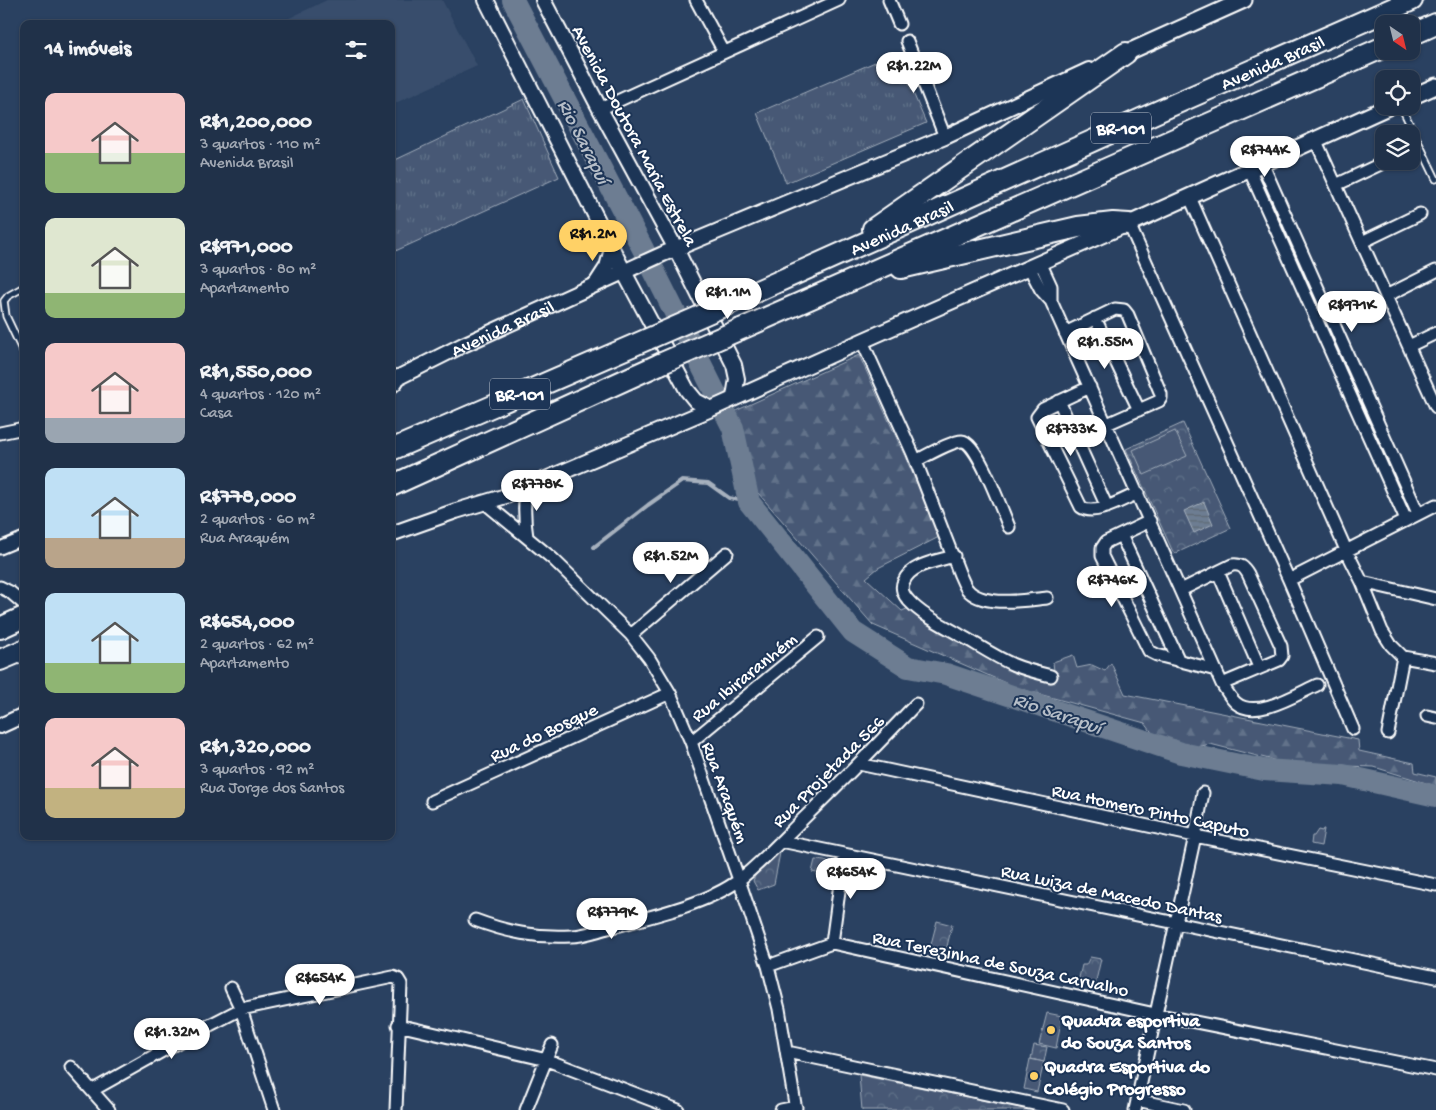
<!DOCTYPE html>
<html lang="pt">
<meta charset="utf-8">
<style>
:root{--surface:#203149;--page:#283950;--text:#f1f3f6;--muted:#a2a9b4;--line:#3d4c61;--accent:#ffd166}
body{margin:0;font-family:"Gochi Hand",sans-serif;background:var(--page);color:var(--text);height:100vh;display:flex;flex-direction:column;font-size:19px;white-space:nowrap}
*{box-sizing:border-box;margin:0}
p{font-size:16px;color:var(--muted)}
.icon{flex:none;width:28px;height:28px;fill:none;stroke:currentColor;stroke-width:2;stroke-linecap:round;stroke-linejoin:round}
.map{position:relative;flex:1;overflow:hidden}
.sheet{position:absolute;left:20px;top:20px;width:375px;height:820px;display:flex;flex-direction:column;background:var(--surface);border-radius:10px;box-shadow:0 1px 4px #0004,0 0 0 1px var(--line)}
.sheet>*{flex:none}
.needle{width:32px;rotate:145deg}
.controls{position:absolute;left:1375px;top:15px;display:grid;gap:10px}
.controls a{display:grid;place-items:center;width:45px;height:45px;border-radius:10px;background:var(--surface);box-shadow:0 1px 4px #0004,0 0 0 1px var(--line);font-size:25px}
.price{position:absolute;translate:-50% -42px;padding:0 11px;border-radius:18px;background:#fff;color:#222;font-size:16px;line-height:32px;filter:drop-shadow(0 1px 2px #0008)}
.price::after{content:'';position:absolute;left:50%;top:30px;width:15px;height:11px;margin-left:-8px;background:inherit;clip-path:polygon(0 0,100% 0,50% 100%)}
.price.selected{background:var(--accent);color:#111}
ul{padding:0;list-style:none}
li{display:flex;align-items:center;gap:15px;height:125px;padding:0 25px}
li span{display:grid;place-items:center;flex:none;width:140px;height:100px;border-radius:10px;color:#555}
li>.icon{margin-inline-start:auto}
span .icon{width:60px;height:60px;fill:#fffc;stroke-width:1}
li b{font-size:21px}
h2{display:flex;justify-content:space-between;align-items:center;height:60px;padding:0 25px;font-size:21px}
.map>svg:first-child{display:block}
</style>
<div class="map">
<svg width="1436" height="1110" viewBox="0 0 1436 1110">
<defs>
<pattern id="grass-tufts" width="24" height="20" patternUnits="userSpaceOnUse" patternTransform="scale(1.25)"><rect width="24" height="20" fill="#465975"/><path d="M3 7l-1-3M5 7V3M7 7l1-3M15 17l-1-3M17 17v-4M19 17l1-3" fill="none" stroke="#62728a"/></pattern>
<pattern id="forest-firs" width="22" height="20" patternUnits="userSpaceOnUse" patternTransform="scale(1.25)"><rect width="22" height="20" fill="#465975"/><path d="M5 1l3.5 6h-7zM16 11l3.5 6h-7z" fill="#62728a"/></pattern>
<pattern id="park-crowns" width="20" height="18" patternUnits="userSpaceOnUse" patternTransform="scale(1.25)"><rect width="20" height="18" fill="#465975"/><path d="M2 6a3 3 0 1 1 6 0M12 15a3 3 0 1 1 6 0" fill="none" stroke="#62728a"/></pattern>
<pattern id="water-rules" width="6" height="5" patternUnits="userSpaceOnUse" patternTransform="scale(1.25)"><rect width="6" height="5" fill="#6d7d92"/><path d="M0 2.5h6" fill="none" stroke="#5e6772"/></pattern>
</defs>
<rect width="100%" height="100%" fill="#2a4161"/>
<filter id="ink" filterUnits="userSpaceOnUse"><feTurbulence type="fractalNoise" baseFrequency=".02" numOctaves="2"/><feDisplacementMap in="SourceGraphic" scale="10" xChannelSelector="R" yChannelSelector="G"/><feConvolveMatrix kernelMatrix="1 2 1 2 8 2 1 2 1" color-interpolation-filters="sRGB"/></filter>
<g filter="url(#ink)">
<path fill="#394e6c" d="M327,0h115l35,66 -86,39v-81h-114z"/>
<path fill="url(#grass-tufts)" stroke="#a2acba" d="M896,53l30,70 -140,60 -29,-70z
M524,99l35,78 -168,76v-91z"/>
<path fill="url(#forest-firs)" stroke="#a2acba" d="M859,355l82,181 -63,32 -12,10 36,33 7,-3 122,69 24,4 -2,-19 20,-7 4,13 15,-3 13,6 6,-8 14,31 233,46 1,11 55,12 1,9 21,5v9l-62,-19 -85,-3 -79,-20 -21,5 -33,-11 -11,-15 -128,-35 -144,-63 -122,-140 -14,-61 -6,-11z"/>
<path fill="url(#park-crowns)" stroke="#a2acba" d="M1183,423l48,105 -57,26 -48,-105z
M1323,829h1l-3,17 -10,-2 1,-8h2l4,-6 4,1z
M778,852l2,1 -6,31 -16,6 -5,-9 2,-5z
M815,860c13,1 17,1 16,16l-19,-4z
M937,921l15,4 -7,30 -16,-3z
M1090,957l11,2 -6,26 -17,-3 4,-17h4z
M1034,1045l13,2 -3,15 -13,-3z
M859,1075l172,35h-169z"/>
<path fill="#465975" stroke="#a2acba" d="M1175,431l12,25 -43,19 -11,-25z
M1047,1013l15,3 -6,32 -17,-4z
M1030,1059l14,3 -7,30 -13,-3z"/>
<path fill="url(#water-rules)" stroke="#a7b1be" d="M1204,502l9,22 -19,9 -10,-22z"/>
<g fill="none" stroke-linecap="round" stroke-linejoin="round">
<path stroke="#a7b1be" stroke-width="4" d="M594,547l54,-42 34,-24 26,2 21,15 20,4"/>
<path stroke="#6d7d92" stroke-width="22" d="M513,0l129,247 91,181 16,74 104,130 55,35 38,7 235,79 83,17 79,5 93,21"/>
<g stroke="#fff" stroke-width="9">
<path id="service" d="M1401,106l35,73
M24,287l-16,9 -4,5 2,15 18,38"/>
</g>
<g stroke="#fff" stroke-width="15">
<path id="minor" d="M696,0l28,52
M889,0l10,24
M907,41l38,96
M600,109l239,-109
M1315,139l121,268
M1262,163l156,350
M1249,169l157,351
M1336,185l51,-24
M1192,202l154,348 16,32 20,49 9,14 12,12 33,6
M1129,224l160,356 64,149
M1362,242l58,-28
M1040,262l11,24v15
M1029,267l12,23 10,11 171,383c4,6 8,14 14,19 20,17 61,-9 81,-18
M1386,296l50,-25
M1095,318l44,92
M1065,333l50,-24 9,1 4,5 33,79v4l-2,3 -52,23
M862,341l51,113 47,121c2,4 4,10 7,14 15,19 59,11 80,9
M1409,346l27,-13
M1090,387l-47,22 -6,8 44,90c13,10 43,-8 57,-14
M1059,401l48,106
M0,433l24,-5
M916,461c9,-5 37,-20 46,-20 15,0 41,72 47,86
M526,488c-2,17 -2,31 1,49
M485,503l68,56 78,76 18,23 21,35 21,49 48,138 29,86 11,43 17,101
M1150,521l-44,21 -4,6v8l47,95 8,4 59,15
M1121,535l58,126
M0,548l24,-10
M954,556c-16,5 -43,8 -50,25 -4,7 0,15 5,20 14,15 34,24 51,34 18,10 35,22 54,30 12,5 25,8 37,11
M1218,572l41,95
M1289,580l147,-75
M1362,582l74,17
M0,587l10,5 14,12
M1181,590l51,-25c9,-1 12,2 16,9l33,72 1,10 -3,4 -57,24
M631,635l96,-82
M1427,716l9,2
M1388,733l15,-76
M691,742l127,-105
M859,764l336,72 241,49
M432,801l238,-108
M781,841l655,136
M475,920c32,12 61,18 96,16 12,0 25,-5 37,-8 38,-10 100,-24 131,-48 22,-17 43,-40 63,-60 39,-38 76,-76 114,-116
M832,943l12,-89
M768,966l64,-23 323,71 281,56
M231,988l10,21 33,101
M398,1025l149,35 131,50
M787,1052l276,58
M71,1067l38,43
M93,1090l107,-60 41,-21 152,-32 5,2 3,5 -5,126
M1137,1100l47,10
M526,1110l26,-65
M781,1110l15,-3
M1135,1110l60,-274 8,-43"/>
</g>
<g stroke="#fff" stroke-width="18">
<g id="tertiary">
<path d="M486,0l138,272 63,118 9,11 15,8"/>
<path d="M543,0l57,109 76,140 58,116 3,14 -3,18"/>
<path d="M596,284l11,-17 5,-18"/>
<path id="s1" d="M393,380l72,-36 198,-90 282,-117 144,-67"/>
<path d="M391,534l65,-23 50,-15 205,-87 151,-68 259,-114"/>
<path d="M0,726l24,-11"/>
</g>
</g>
<g stroke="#fff" stroke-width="19">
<path id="secondary" d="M1126,53l118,-53
M1411,97l25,-11
M1129,224l261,-118"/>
</g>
<g stroke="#fff" stroke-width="24">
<g id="motorway">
<path d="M1411,35l25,-11"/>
<path d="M873,229l253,-176"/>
<path d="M901,268l177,-41 35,-4 16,1"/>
<path id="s2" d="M726,305l442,-198 244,-107"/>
<path d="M741,329l643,-282"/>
<path d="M391,382l2,-2"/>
<path d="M391,450l257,-111"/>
<path d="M391,486l269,-122"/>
<path d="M0,628l24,-11"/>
<path d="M0,660l24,-10"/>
</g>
</g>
<use href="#service" stroke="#1d3557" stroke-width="5.5"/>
<use href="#minor" stroke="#1d3557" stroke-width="11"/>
<use href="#tertiary" stroke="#1d3557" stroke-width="14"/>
<use href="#secondary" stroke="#1d3557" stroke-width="15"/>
<use href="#motorway" stroke="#1d3557" stroke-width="20"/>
<g stroke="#fff" stroke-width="24" stroke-linecap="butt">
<path id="motorway-bridge" d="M648,339l78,-34
M660,364l81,-35"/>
</g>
<use href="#motorway-bridge" stroke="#1d3557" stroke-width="20"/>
</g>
</g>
<g fill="#ffd166" stroke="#1d3557" stroke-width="2">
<circle cx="1051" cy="1030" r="5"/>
<circle cx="1034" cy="1076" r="5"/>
</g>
<g text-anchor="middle" stroke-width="4" stroke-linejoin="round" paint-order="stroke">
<g fill="#1d3557" stroke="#bbc2cd" stroke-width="1">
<rect x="1091" y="112.5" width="60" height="31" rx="4"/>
<rect x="490" y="378.5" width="60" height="31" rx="4"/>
</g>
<g font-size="18" font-weight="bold" fill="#fff">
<text x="1121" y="134">BR-101</text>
<text x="520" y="400">BR-101</text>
</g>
<g font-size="19" fill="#fff" stroke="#1d3557">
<text dy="7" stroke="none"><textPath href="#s2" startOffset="598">Avenida Brasil</textPath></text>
<text transform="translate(636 135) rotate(62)" y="7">Avenida Doutora Maria Estrela</text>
<text dy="7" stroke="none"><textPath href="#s2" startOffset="192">Avenida Brasil</textPath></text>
<text dy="7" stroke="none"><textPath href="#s1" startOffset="121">Avenida Brasil</textPath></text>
<text transform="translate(743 676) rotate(-39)" y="7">Rua Ibiraranhém</text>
<text transform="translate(543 731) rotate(-25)" y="7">Rua do Bosque</text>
<text transform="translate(827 770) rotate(-45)" y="7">Rua Projetada 566</text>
<text transform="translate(727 792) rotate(70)" y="7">Rua Araquém</text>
<text transform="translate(1151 809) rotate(12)" y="7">Rua Homero Pinto Caputo</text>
<text transform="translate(1112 892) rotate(12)" y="7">Rua Luiza de Macedo Dantas</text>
<text transform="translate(1001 962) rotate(12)" y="7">Rua Terezinha de Souza Carvalho</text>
</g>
<g font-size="19" font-weight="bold" fill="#fff" stroke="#1d3557" text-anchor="start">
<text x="1061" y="1026">Quadra esportiva<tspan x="1061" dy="22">do Souza Santos</tspan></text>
<text x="1044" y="1072">Quadra Esportiva do<tspan x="1044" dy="22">Colégio Progresso</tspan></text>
</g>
<g font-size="20" font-style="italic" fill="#b6bec8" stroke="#1d3557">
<text transform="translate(585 141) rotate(63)" y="7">Rio Sarapuí</text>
<text transform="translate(1058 712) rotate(19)" y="7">Rio Sarapuí</text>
</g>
</g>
</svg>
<div class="controls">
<a><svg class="needle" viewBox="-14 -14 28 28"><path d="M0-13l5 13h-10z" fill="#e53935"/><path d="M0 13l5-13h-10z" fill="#a2a9b4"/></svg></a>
<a><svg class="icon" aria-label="locate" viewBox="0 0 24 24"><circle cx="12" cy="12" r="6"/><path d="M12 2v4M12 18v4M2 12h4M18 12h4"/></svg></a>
<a><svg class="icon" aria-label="layers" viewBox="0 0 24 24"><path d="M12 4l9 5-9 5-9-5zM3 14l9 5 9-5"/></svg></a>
</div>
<b class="price" style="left:914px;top:94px">R$1.22M</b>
<b class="price" style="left:1265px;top:178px">R$744K</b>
<b class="price selected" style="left:593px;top:262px">R$1.2M</b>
<b class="price" style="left:728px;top:320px">R$1.1M</b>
<b class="price" style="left:1352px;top:333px">R$971K</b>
<b class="price" style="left:1105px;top:370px">R$1.55M</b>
<b class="price" style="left:1071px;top:457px">R$733K</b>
<b class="price" style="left:537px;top:512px">R$778K</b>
<b class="price" style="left:671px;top:584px">R$1.52M</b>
<b class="price" style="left:1112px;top:608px">R$746K</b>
<b class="price" style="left:851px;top:900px">R$654K</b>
<b class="price" style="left:612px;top:940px">R$779K</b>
<b class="price" style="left:320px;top:1006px">R$654K</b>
<b class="price" style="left:172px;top:1060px">R$1.32M</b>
<section class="sheet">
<h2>14 imóveis<svg class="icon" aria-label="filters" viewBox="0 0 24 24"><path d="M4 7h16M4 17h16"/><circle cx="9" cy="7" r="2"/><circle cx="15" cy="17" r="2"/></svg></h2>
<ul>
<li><span style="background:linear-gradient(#f6c9c9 60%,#8fb573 0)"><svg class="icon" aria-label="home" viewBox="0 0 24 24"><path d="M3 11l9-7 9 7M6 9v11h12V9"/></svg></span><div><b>R$1,200,000</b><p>3 quartos · 110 m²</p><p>Avenida Brasil</p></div></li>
<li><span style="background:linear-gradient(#dfe7d0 75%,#8fb573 0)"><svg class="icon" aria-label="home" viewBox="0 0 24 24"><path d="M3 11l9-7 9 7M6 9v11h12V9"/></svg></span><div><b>R$971,000</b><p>3 quartos · 80 m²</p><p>Apartamento</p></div></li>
<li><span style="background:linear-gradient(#f6c9c9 75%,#9aa5b1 0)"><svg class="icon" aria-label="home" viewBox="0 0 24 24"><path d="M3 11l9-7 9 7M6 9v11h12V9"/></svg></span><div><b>R$1,550,000</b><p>4 quartos · 120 m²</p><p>Casa</p></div></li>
<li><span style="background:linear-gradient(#bfe0f5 70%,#b9a48a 0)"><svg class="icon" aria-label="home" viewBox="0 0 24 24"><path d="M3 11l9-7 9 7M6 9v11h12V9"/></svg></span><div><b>R$778,000</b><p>2 quartos · 60 m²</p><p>Rua Araquém</p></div></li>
<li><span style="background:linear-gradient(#bfe0f5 70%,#8fb573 0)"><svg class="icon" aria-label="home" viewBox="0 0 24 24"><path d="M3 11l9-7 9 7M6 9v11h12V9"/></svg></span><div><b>R$654,000</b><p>2 quartos · 62 m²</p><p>Apartamento</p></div></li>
<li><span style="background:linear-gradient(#f6c9c9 70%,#c2b280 0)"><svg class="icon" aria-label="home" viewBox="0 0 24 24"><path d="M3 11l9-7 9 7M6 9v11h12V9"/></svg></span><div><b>R$1,320,000</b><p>3 quartos · 92 m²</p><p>Rua Jorge dos Santos</p></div></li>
</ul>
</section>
</div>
